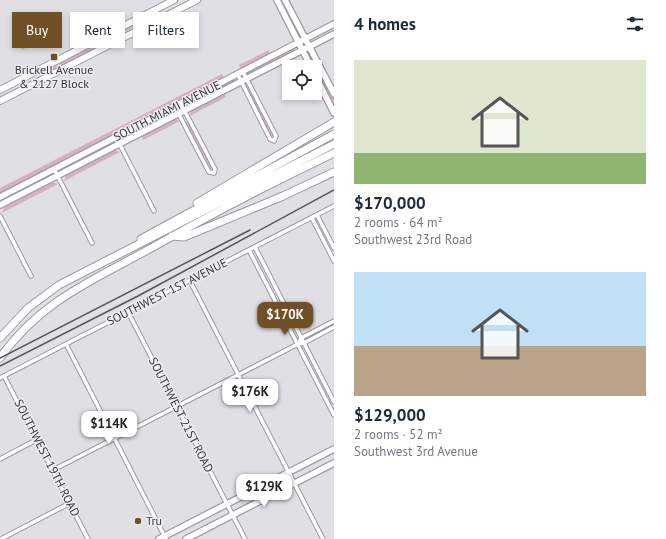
<!DOCTYPE html>
<meta charset="utf-8">
<style>
:root{--surface:#fff;--page:#f2f2f3;--text:#1f2937;--muted:#747a83;--accent:#714f27}
body{margin:0;font-family:"PT Sans",sans-serif;background:var(--page);color:var(--text);height:100vh;display:flex;flex-direction:column;font-size:15px;white-space:nowrap}
*{box-sizing:border-box;margin:0}
p{font-size:13px;color:var(--muted)}
.icon{flex:none;width:22px;height:22px;fill:none;stroke:currentColor;stroke-width:2;stroke-linecap:round;stroke-linejoin:round}
.map{position:relative;flex:1;overflow:hidden}
.details{display:flex;flex-direction:column;background:var(--surface);width:332px}
.details>*{flex:none}
.banner{position:absolute;left:12px;top:12px;width:262px;height:36px;display:flex;gap:8px}
.buttons{position:absolute;left:282px;top:60px;display:grid;gap:8px}
.buttons a{display:grid;place-items:center;width:40px;height:40px;border-radius:0px;background:var(--surface);box-shadow:0 2px 6px #0003;font-size:20px}
.price{position:absolute;translate:-50% -34px;padding:0 9px;border-radius:8px;background:#fff;color:#222;font-size:13px;line-height:26px;filter:drop-shadow(0 1px 2px #0008)}
.price::after{content:'';position:absolute;left:50%;top:24px;width:12px;height:9px;margin-left:-6px;background:inherit;clip-path:polygon(0 0,100% 0,50% 100%)}
.price.selected{background:var(--accent);color:#fff}
ul{padding:0;list-style:none}
li{display:grid;align-content:center;gap:8px;height:212px;padding:0 20px}
li span{display:grid;place-items:center;height:124px;border-radius:0px;color:#555}
li>.icon{margin-inline-start:auto}
span .icon{width:72px;height:72px;fill:#fffc;stroke-width:1}
li b{font-size:17px}
h2{display:flex;justify-content:space-between;align-items:center;height:48px;padding:0 20px;font-size:17px}
.tag{padding:0 14px;border-radius:0px;background:var(--surface);box-shadow:0 2px 6px #0003;font-size:14px;line-height:36px}
.tag.selected{background:var(--accent);color:#fff}
main{display:flex;flex:1;min-height:0}
.map>svg:first-child{display:block}
</style>
<main>
<div class="map">
<svg width="334" height="539" viewBox="0 0 334 539">
<rect width="100%" height="100%" fill="#e0dfe4"/>
<path fill="#d6b0c2" d="M142,20h2l-1,2 -97,52h-4l1,-4z
M33,36l3,6 -14,8 -4,-7z
M292,48l3,3 -49,24 1,-3z
M269,50l1,4 -28,14h-2l-1,-3z
M312,57l2,2 20,39v9l-19,-36v-4h-2l-4,-8z
M222,74l2,4 -224,115v-5z
M234,78l2,4 -50,25 -3,-1z
M249,88l24,46v2l-3,-1 -23,-45z
M225,94l1,3 -36,19 1,-5z
M174,109l2,3 -52,27 -3,-1z
M175,119l5,2 -37,19 -1,-4z
M187,121l25,47 -1,2 -25,-47z
M112,141l2,3 -52,27 -3,-1z
M115,150l5,2 -56,29 2,-6z
M52,173l1,3 -53,24v-1z
M51,182l7,2 -56,29 2,-6z"/>
<g fill="none" stroke-linecap="round" stroke-linejoin="round">
<g stroke="#9b9a9f" stroke-width="5.5">
<path id="street" d="M238,75l32,64 4,2 2,-5 -33,-64
M175,107l34,65 5,1 1,-4 -34,-65
M116,137l38,74
M54,169l38,74
M317,215l17,33
M0,216l31,60
M312,218l22,43
M255,247l79,155
M249,250l85,165
M190,281l133,258
M128,312l117,227
M66,344l100,195
M298,344l3,-6 33,-17
M4,376l84,163
M0,378l334,-172
M0,459l38,-20
M53,470l245,-126 6,-1 30,-16
M1,539l69,-36"/>
</g>
<g stroke="#9b9a9f" stroke-width="8">
<path id="secondary" d="M277,0l34,67
M285,0l49,94
M315,75l19,38
M0,197l334,-173
M0,205l334,-171
M159,539l175,-90
M186,539l148,-76"/>
</g>
<g stroke="#9b9a9f" stroke-width="8">
<path id="primary" d="M0,90l174,-90
M0,101l197,-101"/>
</g>
<g stroke="#9b9a9f" stroke-width="9">
<path id="highway" d="M197,203l137,-81
M172,236l12,1 99,-41 51,-24
M141,239l193,-105
M0,338l28,-30 31,-23 275,-141
M0,358c41,-58 94,-78 153,-111 59,-33 120,-65 181,-94"/>
</g>
<use href="#street" stroke="#fff" stroke-width="3.5"/>
<use href="#secondary" stroke="#fff" stroke-width="5.5"/>
<use href="#primary" stroke="#fff" stroke-width="6"/>
<use href="#highway" stroke="#fff" stroke-width="7"/>
<path stroke="#555457" stroke-width="1.5" d="M0,358l250,-128
M0,366l138,-70 196,-106"/>
</g>
<g fill="#714f27" stroke="#edecf2" stroke-width="1.5">
<rect x="50" y="53" width="8" height="8" rx="2"/>
<circle cx="138" cy="521" r="4"/>
</g>
<g text-anchor="middle" stroke-width="3" stroke-linejoin="round" paint-order="stroke">
<g font-size="12" fill="#39383b" stroke="#edecf2">
<text x="54" y="74">Brickell Avenue<tspan x="54" dy="14">&amp; 2127 Block</tspan></text>
<text x="146" y="525" text-anchor="start">Tru</text>
</g>
<g font-size="12" fill="#39383b" stroke="#edecf2">
<text transform="translate(167 111) rotate(-27)" y="4">SOUTH MIAMI AVENUE</text>
<text transform="translate(167 292) rotate(-27)" y="4">SOUTHWEST 1ST AVENUE</text>
<text transform="translate(181 415) rotate(63)" y="4">SOUTHWEST 21ST ROAD</text>
<text transform="translate(47 458) rotate(63)" y="4">SOUTHWEST 19TH ROAD</text>
</g>
</g>
</svg>
<div class="buttons">
<a><svg class="icon" aria-label="locate" viewBox="0 0 24 24"><circle cx="12" cy="12" r="6"/><path d="M12 2v4M12 18v4M2 12h4M18 12h4"/></svg></a>
</div>
<b class="price selected" style="left:285px;top:336px">$170K</b>
<b class="price" style="left:250px;top:413px">$176K</b>
<b class="price" style="left:109px;top:445px">$114K</b>
<b class="price" style="left:264px;top:508px">$129K</b>
<div class="banner">
<a class="tag selected">Buy</a>
<a class="tag">Rent</a>
<a class="tag">Filters</a>
</div>
</div>
<section class="details">
<h2>4 homes<svg class="icon" aria-label="filters" viewBox="0 0 24 24"><path d="M4 7h16M4 17h16"/><circle cx="9" cy="7" r="2"/><circle cx="15" cy="17" r="2"/></svg></h2>
<ul>
<li><span style="background:linear-gradient(#dfe7d0 75%,#8fb573 0)"><svg class="icon" aria-label="home" viewBox="0 0 24 24"><path d="M3 11l9-7 9 7M6 9v11h12V9"/></svg></span><div><b>$170,000</b><p>2 rooms · 64 m²</p><p>Southwest 23rd Road</p></div></li>
<li><span style="background:linear-gradient(#bfe0f5 60%,#b9a48a 0)"><svg class="icon" aria-label="home" viewBox="0 0 24 24"><path d="M3 11l9-7 9 7M6 9v11h12V9"/></svg></span><div><b>$129,000</b><p>2 rooms · 52 m²</p><p>Southwest 3rd Avenue</p></div></li>
</ul>
</section>
</main>
